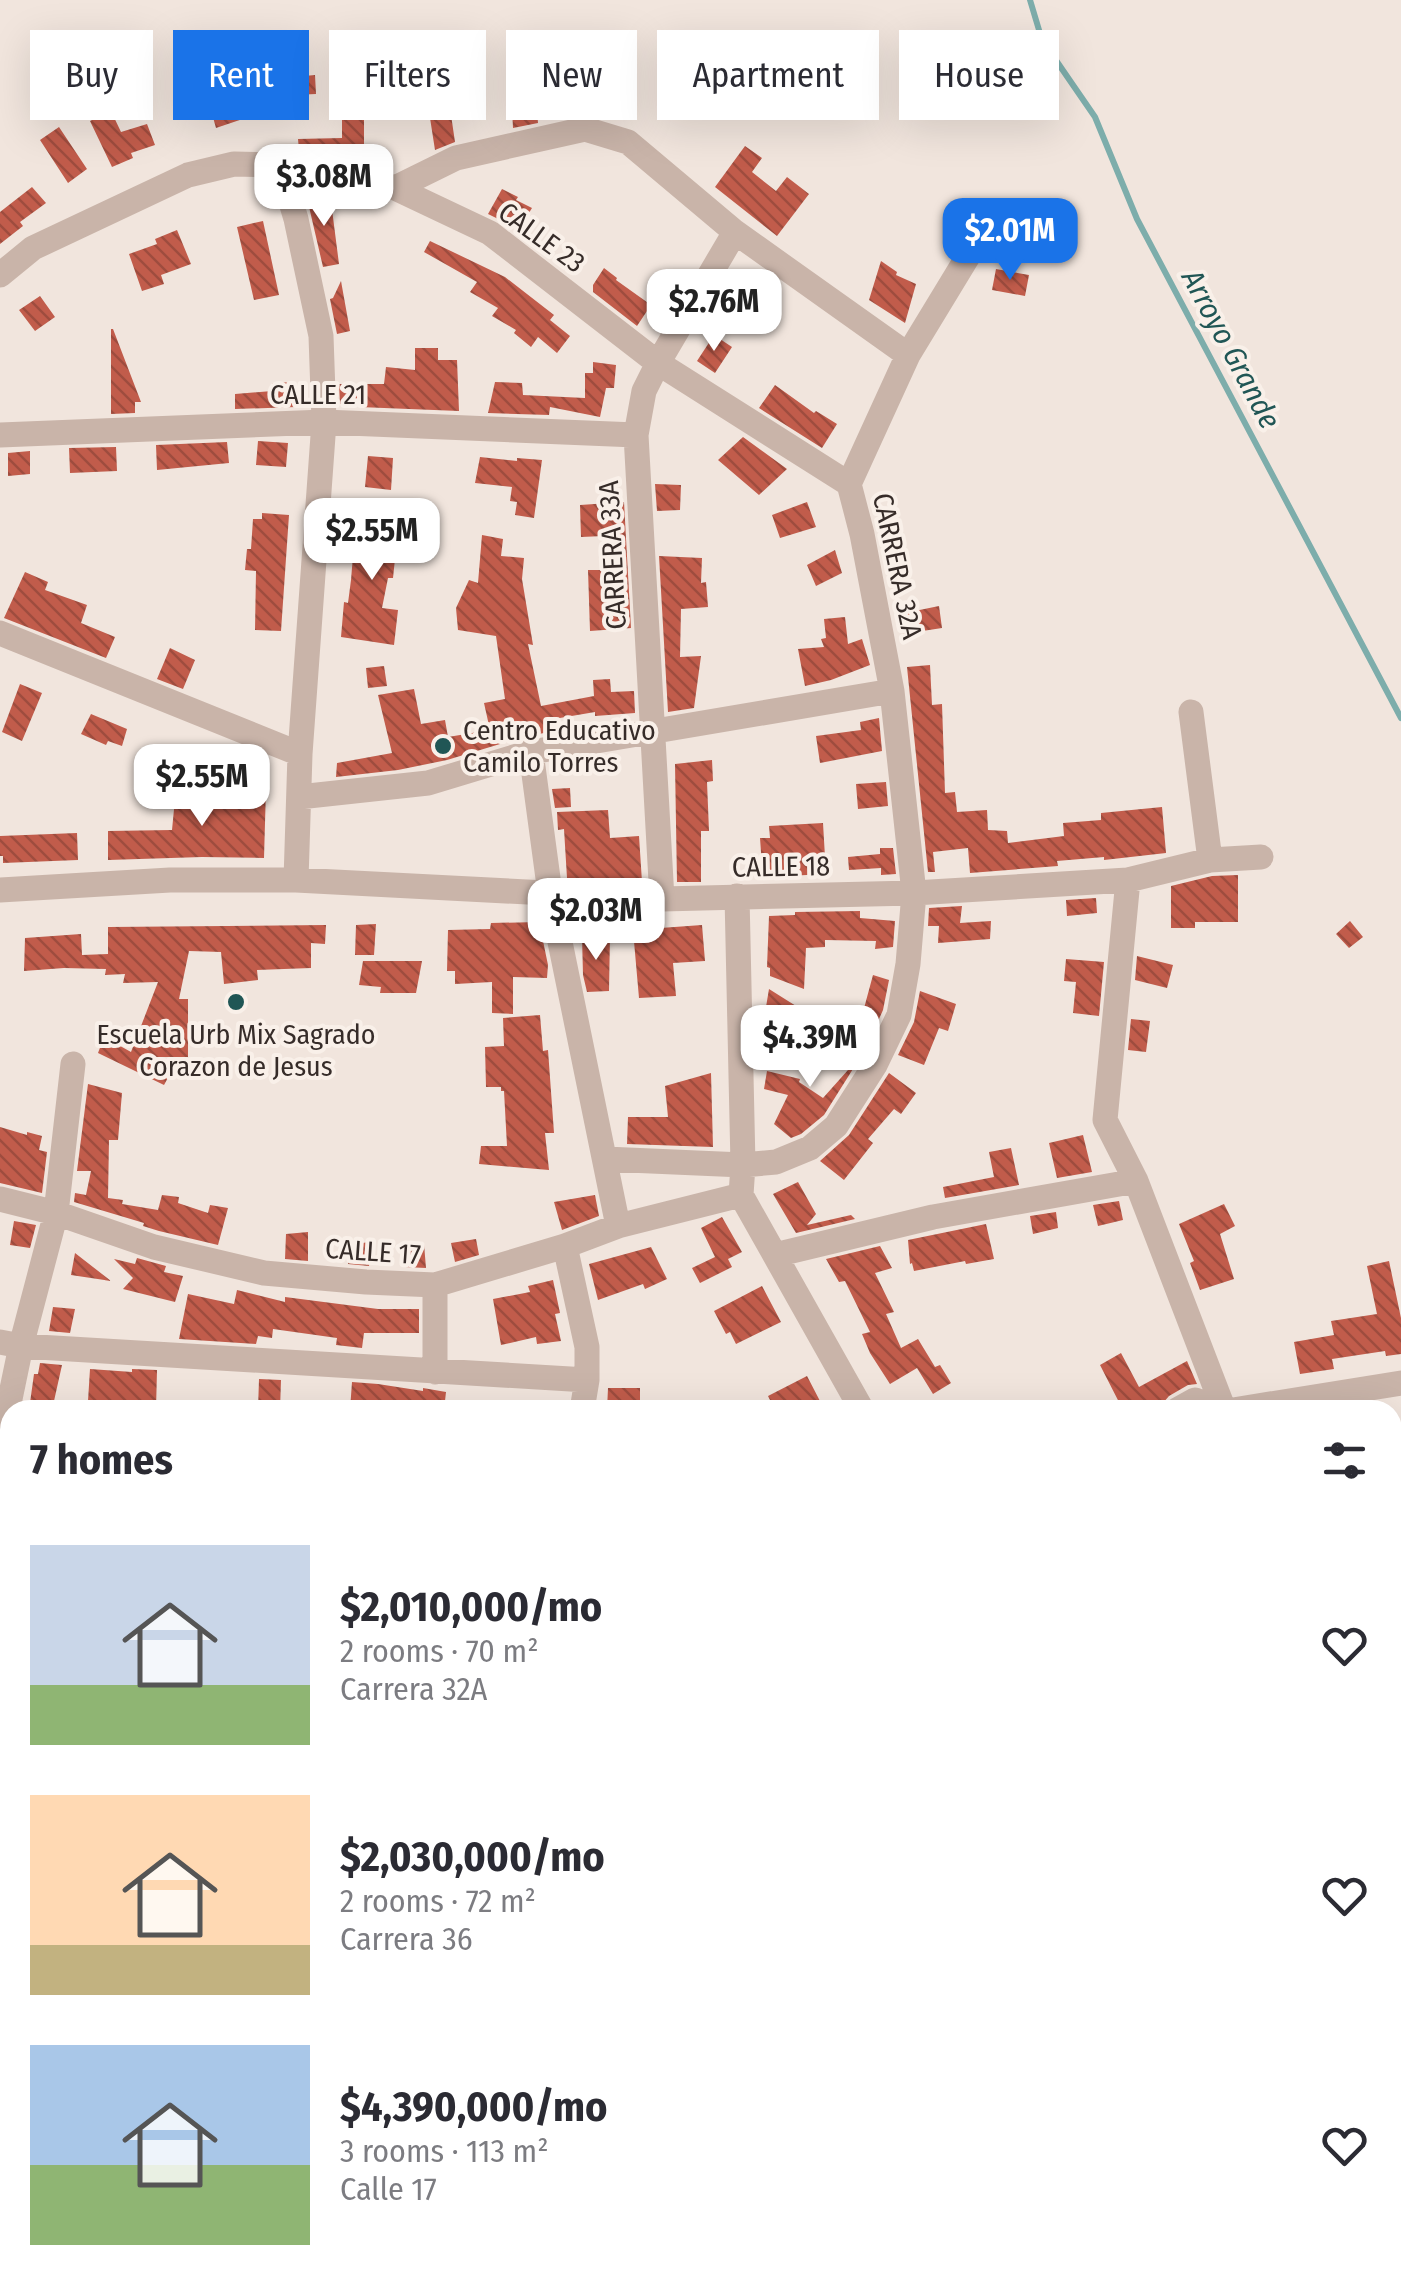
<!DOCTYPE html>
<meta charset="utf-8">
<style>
:root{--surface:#fff;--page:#f7f7f7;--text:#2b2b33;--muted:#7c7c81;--accent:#1a73e8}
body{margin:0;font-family:"Fira Sans Condensed",sans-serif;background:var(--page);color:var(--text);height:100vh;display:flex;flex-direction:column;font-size:38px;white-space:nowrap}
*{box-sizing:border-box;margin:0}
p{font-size:32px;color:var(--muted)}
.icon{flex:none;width:55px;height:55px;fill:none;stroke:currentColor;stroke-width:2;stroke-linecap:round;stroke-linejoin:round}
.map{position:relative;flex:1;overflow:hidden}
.drawer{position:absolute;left:0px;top:1400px;width:1402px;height:890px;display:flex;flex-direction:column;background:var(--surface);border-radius:30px 30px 0 0;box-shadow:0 10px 40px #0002}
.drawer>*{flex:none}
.hud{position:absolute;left:30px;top:30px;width:1342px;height:90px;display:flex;gap:20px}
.price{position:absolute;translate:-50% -85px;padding:0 22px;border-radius:20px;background:#fff;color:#222;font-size:32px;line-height:65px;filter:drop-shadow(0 2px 5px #0008)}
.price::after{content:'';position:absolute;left:50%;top:60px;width:30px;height:22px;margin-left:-15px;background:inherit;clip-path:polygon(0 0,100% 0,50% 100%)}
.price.active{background:var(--accent);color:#fff}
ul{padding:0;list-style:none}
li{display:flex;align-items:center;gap:30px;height:250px;padding:0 30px}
li span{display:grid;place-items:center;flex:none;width:280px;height:200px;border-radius:0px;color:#555}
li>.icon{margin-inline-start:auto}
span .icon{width:120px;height:120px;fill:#fffc;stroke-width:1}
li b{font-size:42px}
h2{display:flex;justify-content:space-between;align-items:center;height:120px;padding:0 30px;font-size:42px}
.tag{padding:0 35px;border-radius:0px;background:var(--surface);box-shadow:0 10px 40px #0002;font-size:35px;line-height:90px}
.tag.active{background:var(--accent);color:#fff}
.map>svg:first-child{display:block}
</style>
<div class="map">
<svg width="1401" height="2290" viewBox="0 0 1401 2290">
<defs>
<pattern id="building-back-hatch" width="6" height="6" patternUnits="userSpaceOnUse" patternTransform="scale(2.5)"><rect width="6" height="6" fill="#c15c4b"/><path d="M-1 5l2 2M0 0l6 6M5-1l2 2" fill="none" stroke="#9e4c3e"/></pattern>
</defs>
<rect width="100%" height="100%" fill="#f1e5dd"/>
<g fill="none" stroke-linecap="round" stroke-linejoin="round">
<path stroke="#7dadab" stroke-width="6" d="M1030,0l12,40 53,77 42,102 264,499"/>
</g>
<path fill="url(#building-back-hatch)" d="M315,75l1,19 -22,1 -1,-18z
M535,87l3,36 -25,5 -2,-39z
M264,93l5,17 -53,18 -7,-25 22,-8 2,8z
M111,111l10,21 26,-8 8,21 -24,8 2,5 -21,9 -22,-46z
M451,115l4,27 -20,8 -5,-32z
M364,116v44l-65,-10 -1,-11 44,-1v-21z
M59,127l28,42 -19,14 -28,-43z
M745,146l17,12 -10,14 24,19 11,-14 22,17 -32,42 -62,-49z
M32,187l14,16 -26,19 3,4 -23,18v-32z
M502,189l16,8 -2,3 16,8 -13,21 -31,-15z
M330,194l9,70 -16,3 -16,-69z
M263,221l16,74 -25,5 -17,-73z
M177,230l14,34 -30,11 3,9 -22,7 -13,-37 28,-10 -2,-5z
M430,241l75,36 49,38 -4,5 20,16 -13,17 -19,-16 -7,10 -17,-14 2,-3 -24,-14 6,-8 -28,-16 7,-10 -53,-30z
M881,261l16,11 -1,3 20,9 -11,39 -36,-23z
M604,268l13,10 -1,2 35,25 -14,21 -44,-34v-7z
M996,269l33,6 -4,21 -33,-6z
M341,281l9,50 -13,3 -7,-35 3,-1z
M40,296l15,21 -20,14 -16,-21z
M111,329h2l28,73h-6v11l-24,1z
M714,335l18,12 -17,26 -18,-12z
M415,348h23v12h19l2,51 -100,-4v-2l-19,-1 -1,-20h45l2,-17 29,3z
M593,362l23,3 -2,23h-8l-6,29 -50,-10 -1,8 -61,-2 7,-31 27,1 1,12 62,3v-25h8z
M295,382l1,25 -61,2v-15l37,-3v-8z
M775,385l39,28 2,-2 21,13 -15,24 -63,-40z
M743,437l44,32 -28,26 -41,-35z
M258,441l30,2 -2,24 -30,-2z
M227,442l2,21 -72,7 -1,-25z
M116,447l1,24 -47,2 -1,-25z
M30,451v23l-22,2v-23z
M368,456l25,2 -2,32 -26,-3z
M480,457l37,4v-3l25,2 -8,58 -19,-3 2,-13 -7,-1 2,-14 -37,-4z
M655,484l26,1 -1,25 -23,1z
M624,502l7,126 -41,3 -2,-61h17l-1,-34 -23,1 -1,-32z
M807,502l9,25 -36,11 -8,-23z
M262,513l27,2 -8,116 -26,-1 1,-59 -11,-1 2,-21h4l2,-30h9z
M356,519l43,2 -6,57h-5l-6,30 16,2 -4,35 -53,-8 3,-35 4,1 3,-23z
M482,535l21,4 -2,17 23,2 -2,21 11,66 -5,-1 13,62 53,-10 -1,-16 17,-1 1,13 23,-1 1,22 -40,3v-4l-47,8 2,12 -23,4 -80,24 -49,10 -62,7 1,-14 55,-10 -14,-58 36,-6 7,35 24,-4 3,17 42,-7 -6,-27 21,-4 -9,-63 -38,-6 -2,-22 13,-28 9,3z
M835,550l7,23 -26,13 -9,-21z
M659,556l43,2 -1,25 5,-1 2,25 -27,2 -1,48 21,-1 -7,52 -26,4z
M25,572l23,10 -3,8 42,15 -6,18 34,14 -9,21 -102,-40z
M939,606l3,22 -39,6 -3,-20z
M845,617l3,27 14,-5 8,26 -39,15 -26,6 -7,-37 26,-2 -3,-8 5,-1 -2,-19z
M170,648l25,12 -12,29 -26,-10z
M930,665l2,40 10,-1 3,89 10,-1 2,20 30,-2 1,20 19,1 1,12 56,-7 -1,-13 38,-3v-7l61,-6 4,46 -62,7v-3l-47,4 1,5 -88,7 -2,-25 -35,4 2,20h-7l-21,-205z
M384,666l3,20 -19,2 -2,-20z
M20,684l22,9 -20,48 -20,-9z
M91,714l36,15 -5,17 -14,-5 -2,4 -25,-11z
M879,718l3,33 -62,12 -4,-27 45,-6 -1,-8z
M712,760l1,21 -6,1 2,49h-8v51h-24l-2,-118z
M886,782l2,24 -30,3 -2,-25z
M208,784l58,4 -2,70 -62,-1 -94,3v-29l64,-1 3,-31 32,-1z
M570,788l1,19 -16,1 -3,-19z
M608,810l2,28 29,-2 3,46 -75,-4 -3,-49 -6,1 -1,-18z
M823,823l3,51 -39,2 1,4h-25l-3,-42h10l-1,-12z
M77,833l1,27 -75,3v-7h-3v-20z
M880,848h13l3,26 -15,1v-7l-32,2 -1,-13 32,-3z
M1238,875v47h-43v6h-24v-42l41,-10z
M1096,898l1,15 -30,3 -1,-16z
M962,906l-2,17 31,-2 -1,18 -52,4 1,-17h-11l1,-18z
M860,911v7l35,3 -2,26 -18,2 1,-8 -51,-1v7l-19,1 -2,41 -34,-13v-8l-3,-1 2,-51 26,-1v-3z
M1350,921l13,16 -14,11 -13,-14z
M538,922v14h4l6,29 -1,13 -34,-1v37l-21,-1v-31l-37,2v-13h-8l1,-41 42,-1 1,-6z
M376,924l-2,31h-19l1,-30z
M326,925l-1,19 -14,-1v25l-54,2 1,10 -34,4 -3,-32 -32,-1 -10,48h9v58h-34l-2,7 18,10 -6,11 -66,-32 6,-16 27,15 27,-70 -35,1 2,-9 -20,1 1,-6 -42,-1 -40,3 1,-33 56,-4 1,21 26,-1v-27z
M702,925l3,36 -32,2 3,33 -37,2 -6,-68z
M610,935l-1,56 -22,1 -4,-17 -1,-39z
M1137,956l36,9 -6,23 -32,-8z
M1066,959l38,3 -5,54 -26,-3 3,-31 -12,-1z
M363,961h59l-6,32h-36l1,-6 -22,-2z
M873,975l16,5 -6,30 -4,9 -16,-7z
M769,989l27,17 -2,15 -30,-2z
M920,991l36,13 -8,27 -9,-3 -15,37 -26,-10 16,-33z
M540,1015l3,36 5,-1 6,83h-9l4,37 -70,-6 2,-18h26l-3,-55h-3v-4h-15l-1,-40 19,-1 -1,-28z
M1131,1019l19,2 -4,31 -18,-2z
M834,1032l29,21 -39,62 -23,19 -10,4 -17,-14 14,-29 -24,-6 3,-18 33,8 -1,3 24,16 25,-28 -27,-19z
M711,1073l2,74 -86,-3 1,-27h40l-3,-31z
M889,1073l27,20 -15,21 -7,-5 -26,30 5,4 -29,37 -24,-19 29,-26z
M88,1084l34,9 -4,47h-9l-1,58 15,2 -1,4 36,6 4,-15 17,2 -1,6 30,10 2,-8 18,3 -10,37 -59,-14 -16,-5 1,-3 -70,-21 1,-9 11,2 5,-24h-14z
M0,1127l27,8v-3l15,4 -3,14 8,2 -5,41 -42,-10z
M1083,1135l9,37 -35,6 -8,-35z
M1011,1148l8,37 -74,13 -2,-11 51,-10 -5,-25z
M798,1182l18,32 -9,11 44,-10 4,4 -59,14 -23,-39z
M595,1195l4,21 -37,14 -8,-28z
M1119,1201l4,19 -25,6 -5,-21z
M1224,1204l11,22 -15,8 14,45 -34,11 -10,-27 4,-2 -15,-37z
M1056,1212l2,16 -25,6 -3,-18z
M722,1217l20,35 -14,7 4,8 -32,16 -8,-15 23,-11 -14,-29z
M14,1221l22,4 -6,23 -20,-3z
M986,1224l8,35 -28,5 -1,-3 -51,10 -2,-8 -2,1 -2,-24z
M308,1232v29l-23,-2 1,-25z
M476,1239l3,16 -24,7 -4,-19z
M372,1242l-3,24 -21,-2 2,-20z
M424,1244l2,24 -21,-1 -1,-22z
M880,1246l12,22 -17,5 19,39 -8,2 15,34 17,-9 17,28 5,-2 11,18 -18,11 -16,-26 -27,16 -20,-31 -8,-19 8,-2 -25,-51 -6,1 -13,-23z
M651,1247l16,32 -22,10 -2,-5 -45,16 -9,-36z
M75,1253l36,28 -40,-6z
M137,1258l29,8 -2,6 19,4 -8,26 -52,-13 10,-11 -19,-19 21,5z
M1389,1261l12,57v36l-15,2 -1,-5 -53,8 2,10 -34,5 -6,-32 40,-7 -3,-14 46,-7 -10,-48z
M553,1280l7,33 -5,1 6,27 -24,3 -1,-7 -35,8 -8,-46 37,-7 -2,-6z
M762,1286l19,36 -45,22 -6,-12 -4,2 -12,-23z
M237,1290l48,12v-5l93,12h41v24h-55l-2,15 -26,-3 1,-7 -64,-9 -1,9 -14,-2 -2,8 -77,-5 9,-45 46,10z
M53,1307l22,2 -5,24 -21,-2z
M1121,1353l18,34 48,-26 10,23 -9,1 -19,11 -6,7 -2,7h-38l-23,-45z
M40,1363l22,2 -10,45h-23l5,-36h4z
M90,1369l42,3v-3l25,1 -1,40h-25v-7l-43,-2z
M807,1376l14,27 -16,7h-30l-7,-14z
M259,1379l22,1 -1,30h-22z
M352,1382l26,2 45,7v-3l23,4 -2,18h-94z
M608,1388h32v22h-33z"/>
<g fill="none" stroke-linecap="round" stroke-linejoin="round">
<path stroke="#c9b4a9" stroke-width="25" d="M280,165l16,54 25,117 3,86 -24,332 -4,126
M395,188l61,-30 129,-29 43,13 107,90 173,123
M0,275l33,-27 155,-73 46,-11 46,1 52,5 63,18 95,45 168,130 191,121
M0,435l324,-13 312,13
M0,633l300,121
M1191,712l19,148
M531,752l19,141 68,333
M299,797l129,-14 103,-31 361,-61
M1128,880l-23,240 31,61 88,229
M0,890l170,-10h126l366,19 252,-6 214,-13 82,-20 51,-3
M737,896l6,269 -2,30 121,215
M662,899l-26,-464 8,-44 14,-28 77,-131
M605,1159l138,6 33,-3 34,-14 26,-22 39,-61 24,-50 9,-51 6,-71 -22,-202 -30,-157 -13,-50 59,-129 79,-130
M0,1199l56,14 98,34 110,26 102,9 69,3 130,-39 53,-20 123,-31
M565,1246l22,101v33l-5,30
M775,1255l158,-38 203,-36
M0,1342l21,4 566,34
M435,1372v-87
M1177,1410l18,-10 26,10
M1233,1410l168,-27
M0,1447l21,-101 35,-133 17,-149
M1392,1585l9,-3
M0,1589l10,2
M1392,1735l9,-3
M0,1771l10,4
M1392,1797l9,18
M0,1994l10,4
M0,2105l10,15
M1392,2137l9,-1
M123,2280l7,10
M771,2280l26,10
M1153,2280l2,10
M1291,2280l4,10
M442,2290l1,-10"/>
</g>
<g fill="#205655" stroke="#f9f0e9" stroke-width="4">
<circle cx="443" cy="746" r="10"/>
<circle cx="236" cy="1002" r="10"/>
</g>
<g text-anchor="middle" stroke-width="8" stroke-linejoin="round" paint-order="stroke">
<g font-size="28" fill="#362c29" stroke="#f9f0e9">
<text transform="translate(542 237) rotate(36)" y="10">CALLE 23</text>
<text x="318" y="404">CALLE 21</text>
<text transform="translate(612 555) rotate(-93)" y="10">CARRERA 33A</text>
<text transform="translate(898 566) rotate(78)" y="10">CARRERA 32A</text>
<text transform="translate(781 866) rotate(-1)" y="10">CALLE 18</text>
<text transform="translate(373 1251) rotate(4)" y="10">CALLE 17</text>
</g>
<g font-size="28" fill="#362c29" stroke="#f9f0e9" text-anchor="start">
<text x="463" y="740">Centro Educativo<tspan x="463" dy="32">Camilo Torres</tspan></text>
<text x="236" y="1044" text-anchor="middle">Escuela Urb Mix Sagrado<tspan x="236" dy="32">Corazon de Jesus</tspan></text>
</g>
<g font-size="30" font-style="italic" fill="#205655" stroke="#f9f0e9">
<text transform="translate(1231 349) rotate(62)" y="10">Arroyo Grande</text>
</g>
</g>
</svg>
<b class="price" style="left:324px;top:229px">$3.08M</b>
<b class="price active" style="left:1010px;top:283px">$2.01M</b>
<b class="price" style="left:714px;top:354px">$2.76M</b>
<b class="price" style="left:372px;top:583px">$2.55M</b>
<b class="price" style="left:202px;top:829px">$2.55M</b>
<b class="price" style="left:596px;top:963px">$2.03M</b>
<b class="price" style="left:810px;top:1090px">$4.39M</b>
<div class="hud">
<a class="tag">Buy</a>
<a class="tag active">Rent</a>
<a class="tag">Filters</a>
<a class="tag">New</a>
<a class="tag">Apartment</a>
<a class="tag">House</a>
</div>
<section class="drawer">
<h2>7 homes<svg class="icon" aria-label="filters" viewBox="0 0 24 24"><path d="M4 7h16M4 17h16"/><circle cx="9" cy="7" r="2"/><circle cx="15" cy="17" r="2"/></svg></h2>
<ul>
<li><span style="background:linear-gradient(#c9d6e8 70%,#8fb573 0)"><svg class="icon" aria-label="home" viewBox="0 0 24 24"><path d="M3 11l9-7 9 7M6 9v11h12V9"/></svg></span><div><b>$2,010,000/mo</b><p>2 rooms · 70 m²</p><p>Carrera 32A</p></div><svg class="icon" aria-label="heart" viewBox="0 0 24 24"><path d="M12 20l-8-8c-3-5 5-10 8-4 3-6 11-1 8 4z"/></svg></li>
<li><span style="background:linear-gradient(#ffd9b3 75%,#c2b280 0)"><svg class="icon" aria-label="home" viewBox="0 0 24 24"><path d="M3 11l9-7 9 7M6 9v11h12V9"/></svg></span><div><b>$2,030,000/mo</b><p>2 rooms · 72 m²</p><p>Carrera 36</p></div><svg class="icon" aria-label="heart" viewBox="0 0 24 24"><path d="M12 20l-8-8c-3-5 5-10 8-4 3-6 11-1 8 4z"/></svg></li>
<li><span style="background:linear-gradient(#a9c7e8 60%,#8fb573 0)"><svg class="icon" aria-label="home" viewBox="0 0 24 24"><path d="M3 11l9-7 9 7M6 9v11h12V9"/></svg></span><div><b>$4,390,000/mo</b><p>3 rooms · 113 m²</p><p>Calle 17</p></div><svg class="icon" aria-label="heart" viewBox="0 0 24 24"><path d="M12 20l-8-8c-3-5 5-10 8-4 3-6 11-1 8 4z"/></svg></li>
</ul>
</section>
</div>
